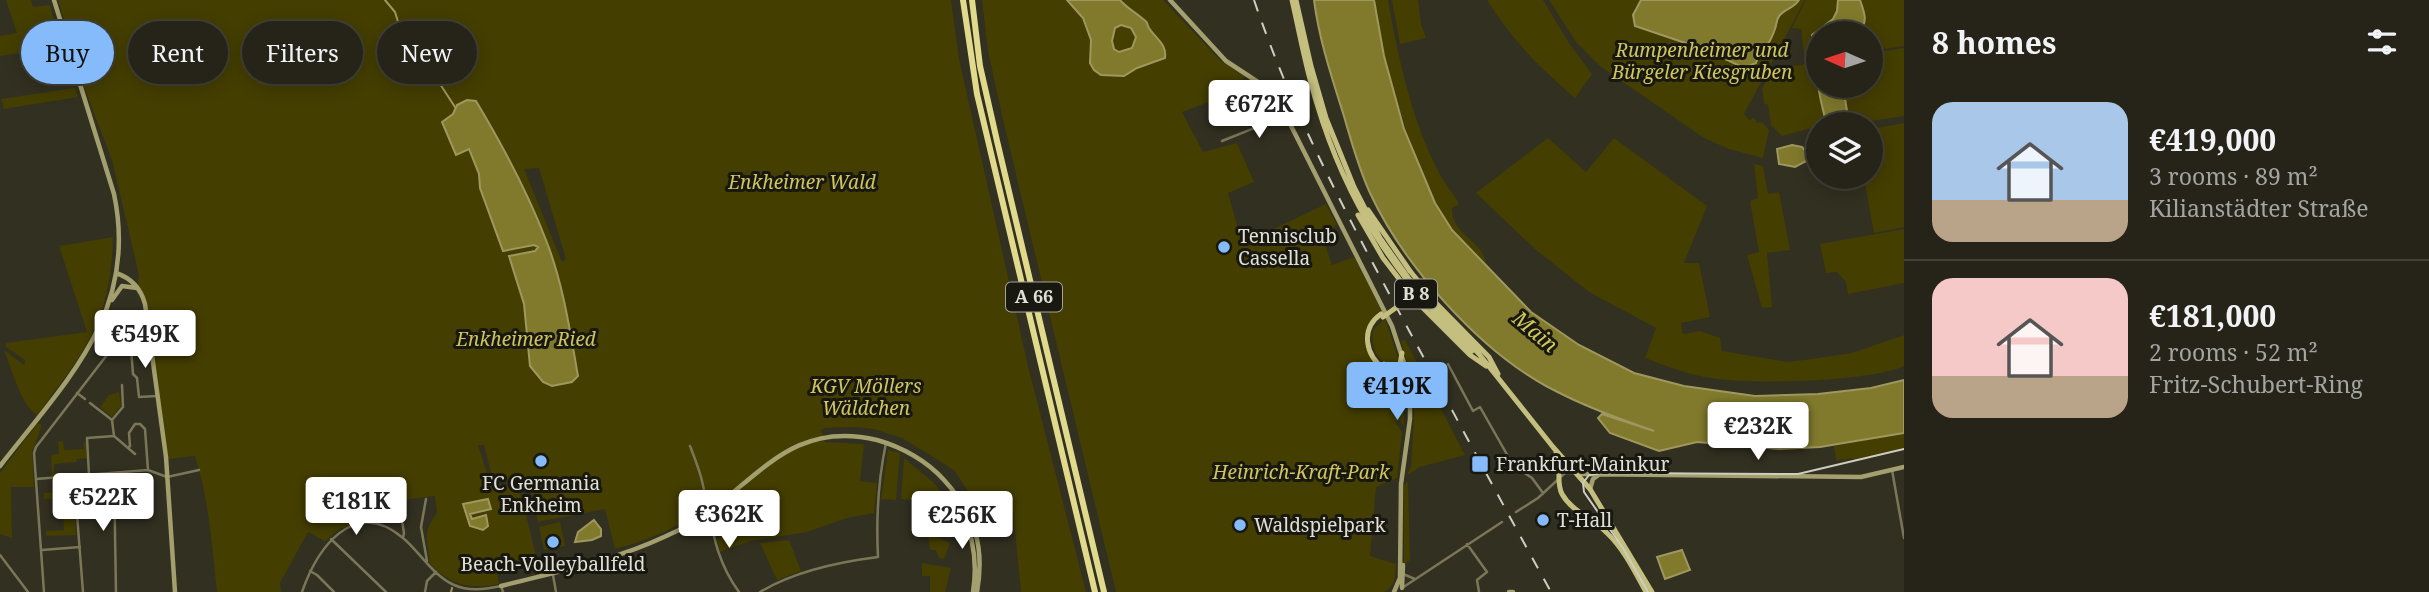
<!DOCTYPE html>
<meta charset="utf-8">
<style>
:root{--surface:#262418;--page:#2e2c21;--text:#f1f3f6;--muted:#a4a4a2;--line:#424137;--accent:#86bbfb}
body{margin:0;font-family:"Noto Serif",serif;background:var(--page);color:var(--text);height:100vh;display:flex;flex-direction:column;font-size:26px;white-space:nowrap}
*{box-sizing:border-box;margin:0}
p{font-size:23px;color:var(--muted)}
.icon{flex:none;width:38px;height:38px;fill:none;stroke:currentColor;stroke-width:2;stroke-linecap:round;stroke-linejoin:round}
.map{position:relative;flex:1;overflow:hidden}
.details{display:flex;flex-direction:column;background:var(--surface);width:525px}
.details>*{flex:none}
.banner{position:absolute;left:21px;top:21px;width:665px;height:63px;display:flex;gap:14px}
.needle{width:46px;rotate:273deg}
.tools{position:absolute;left:1806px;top:21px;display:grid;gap:14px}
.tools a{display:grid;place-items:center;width:77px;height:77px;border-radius:50%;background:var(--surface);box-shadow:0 4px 18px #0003,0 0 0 2px var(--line);font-size:35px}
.price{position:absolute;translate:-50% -60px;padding:0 16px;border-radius:7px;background:#fff;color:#222;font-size:23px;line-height:46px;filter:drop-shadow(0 2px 4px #0008)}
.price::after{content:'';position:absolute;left:50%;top:42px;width:21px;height:16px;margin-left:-10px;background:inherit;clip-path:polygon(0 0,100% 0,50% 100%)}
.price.active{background:var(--accent);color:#111}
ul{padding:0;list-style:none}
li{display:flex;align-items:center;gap:21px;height:175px;padding:0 28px}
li+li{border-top:2px solid var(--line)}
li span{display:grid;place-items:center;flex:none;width:196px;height:140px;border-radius:21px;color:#555}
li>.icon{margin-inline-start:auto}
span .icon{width:84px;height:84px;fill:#fffc;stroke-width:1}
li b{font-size:30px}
h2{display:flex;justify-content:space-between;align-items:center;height:84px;padding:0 28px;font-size:30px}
.pill{padding:0 24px;border-radius:32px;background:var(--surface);box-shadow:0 4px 18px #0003,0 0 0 2px var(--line);font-size:24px;line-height:63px}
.pill.active{background:var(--accent);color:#111}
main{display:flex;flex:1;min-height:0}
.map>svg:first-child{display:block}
</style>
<main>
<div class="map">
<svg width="1904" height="592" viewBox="0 0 1904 592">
<rect width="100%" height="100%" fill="#323020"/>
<path fill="#443e00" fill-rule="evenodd" d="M6,0h25l2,7 17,-2 11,42 -61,9v-20l17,-3z
M58,0h893l8,59 69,307 58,226h-65l-8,-82 -32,1 -27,-41 -52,-32 -28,-9 -21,-2 -28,1 -4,2 4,12 39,2 -4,37 17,2 -3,30 -27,5 -40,14 -56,9 -31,11 -3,-13 11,-4 -2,-7 -11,3 -4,-16 18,-13 -2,-7c-40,26 -66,42 -112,54l-10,-40 -67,13 -8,-39 -38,-6 -8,-32h-6l12,37 29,6 17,67 -40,10 3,19c-29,5 -45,3 -67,-18l-2,-3c-3,-25 -8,-30 7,-50l-2,-17 -66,8 -1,18 -29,7 -14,12 -17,-9 -28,51 1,9h-64c-5,-46 -8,-92 -22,-136l-27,3 -23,-155 -8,-16 2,-13 -27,-115 -28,-73zM539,168l27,91 -4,3 -38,-93z
M982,0h85c12,12 24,28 24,46 0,8 -2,14 2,22l31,8 13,-8 28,-10c2,-14 -9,-19 -16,-30 -4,-7 1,-4 -6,-9 -8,-7 -16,-11 -23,-19h43l59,62 23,15 -31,23 -32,12 21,40 34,-9 17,39 -26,11 10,35 15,13v-2l73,-35 11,21 -20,10 6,4 9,26 22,-8 27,53c-34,26 -10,57 20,72l3,12v32l-5,-6 -4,2 7,10 -5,46 -21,9 -6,69 26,8c-1,13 0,23 -13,28h-267l-112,-468 -16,-73z
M1374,0h14c10,57 23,117 49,169 6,11 14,22 21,33v3l-6,3c-1,22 22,30 31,46 2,3 2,7 3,11l-34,-35 -17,-27 -23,-53 -28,-94z
M1392,0h26l3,24 5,14 -26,6z
M1487,0h56l26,43 23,31 -17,24c-37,-32 -62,-57 -88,-98z
M1549,0h256l-61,114 5,6 5,-2 3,5 5,-1 7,8 -6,28 -34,-9 -25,-11 -103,-71 -25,-25z
M1806,0h98v46l-33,5v-18h-53v53h53v-33l33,-5v68l-52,8h-34v5h-10l-26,7 -11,-11 -3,-20 -4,-2 -2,-14 9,-19 34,-6 -4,-35 -9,-1z
M1111 39a13 13 0 1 1 26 0a13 13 0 1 1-26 0Z
M75,88l3,9 -74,12 -3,-10z
M1904,123v104l-30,6 -10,-55 -18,2 -1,-3h26v-48z
M1548,138l38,34 28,-34 93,68 -23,57h15l11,54 -29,6 2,11 17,-3 20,7 2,13 65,11 17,-2 48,-7 52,-18v31c-36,16 -146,18 -187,13 -25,-3 -49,-12 -72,-21l11,-30 -67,-36 -54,-43 -59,-56z
M1754,164l9,2 5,28 11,-2 11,58 -23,3 5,54 -10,1 -15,-53 12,-3 -9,-51 8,-3z
M1904,229v54l-56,11 -2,-12 -9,-10 -11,1 -6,-29z
M113,237c-2,84 -28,114 -76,178 -16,-9 -26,-48 -33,-65l20,15 1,-5 -19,-13v-4l81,-11 -28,-86z
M1385,318l13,40 -3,9c-17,-4 -25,-19 -22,-37z
M1405,340l60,115 -45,12 -11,7h-2l4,-7 4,-70 -2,-14 -12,-42z
M119,392l2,14 -9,11 -12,-10 9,-12z
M37,424h4v4l-9,24 2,35h-23l1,51 -12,-4v-61z
M1904,433v15l-49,13 -2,-3 -17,3 -2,-15z
M63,441l1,9 20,-1v-7h2l1,16 -10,1 -1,3 -22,2v9h13v2l-15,1 -1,-21 8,-1 -1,-12z
M888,450l12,3 -4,47 -15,-1z
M904,458l31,26 12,15 -1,4 -45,-4z
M1408,482l2,78 -6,5v-80z
M73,491l3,44 -30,1v-5l18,-1 -2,-32 -18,1v-6z
M560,522l5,24 -21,4 -5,-23z
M928,533l22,10 -6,16 -5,-1 -3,-8h-6z
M789,540l12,31 -24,9 -17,-37z
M922,563l29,5 -6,24h-15v-16h-8z"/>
<path fill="#817a2d" stroke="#9e985f" stroke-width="2" fill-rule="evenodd" d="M1067,0h53c7,8 15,12 23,19 7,5 2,2 6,9 7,11 18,16 16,30l-28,10 -13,8 -23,-1 -7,-5 -4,-7 1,-23 -8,-22zM1121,25l10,3 5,9 -4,11 -13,4 -5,-3 -2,-8 3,-13z
M1314,0h60l10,56 20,73 31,74 17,27 79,82 48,33 55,28 50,13 71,10 63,-2 53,-6 33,-8v53l-84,14 -41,2 -82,-7 -38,9 -49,-18 -12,-15 4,-4 52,17c-37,-13 -73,-26 -108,-45 -69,-38 -143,-122 -176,-193 -12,-26 -19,-53 -27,-80 -12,-38 -24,-74 -29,-113z
M1641,0h158c-5,8 -12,8 -18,14 -5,4 -4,10 -6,15 -4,11 -7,17 -15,23l-4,11 -12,5 -38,-18 -71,-24 -2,-11z
M1838,0h22c5,14 8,21 -1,33h-41v22l-3,-2 -3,-18 21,-16 4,-8z
M1818,76v10h25l4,25 -4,5 -18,2c-3,-13 -8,-29 -7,-42z
M467,100l9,1c27,45 51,90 70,139 17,43 24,91 32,136l-6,6 -20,4 -9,-4 -13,-16 -6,-62 -15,-48 26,-5 3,-4 -4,-2 -31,6 -23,-63 -1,-14 -10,-25 -13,6 -14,-33 11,-8 4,-9z
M1792,145l10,2 10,11 -17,9 -16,-3 -2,-15z
M488,499l3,10 -21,5 2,5 14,-4 2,11 -5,4 -13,-4 -7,-22z
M594,520l7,9v7l-9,4 -17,2 3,-10z
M1682,550l8,20 -25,9 -8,-22z"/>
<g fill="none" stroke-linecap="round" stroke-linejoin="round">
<path stroke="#9e985f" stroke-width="2" d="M385,0l10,12 9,29 14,12 10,3 6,8 6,20 15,23
M451,592l1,-4"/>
<path stroke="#7a7759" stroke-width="2.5" d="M1235,101l29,-15
M1222,141l65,-26
M131,348l2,26 4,4 2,19 18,-1
M132,355l19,-2
M1448,364l25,47 7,-4 33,58 19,13 11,15
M77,393l8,6
M90,403l22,17 2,16 21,18
M112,420l11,-13 -1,-22
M690,446c4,10 8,21 11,31 11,43 11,78 38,115
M128,448l2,-2 -1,-13 6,-9h5l5,5 3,41
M1892,470l12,68
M114,473l2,119
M89,475l-2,-37 27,-2
M74,476l9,116
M36,479l112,-9 19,7 32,-7
M426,499l-5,28 6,34
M1516,512l22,-14 27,-25h8
M401,514l3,19 -1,5
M331,539l55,53
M1467,544l20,28 -10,8 2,12
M42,550l38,-3
M0,555l28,37
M310,571l7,4 17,17
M1403,574l12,5
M553,575l3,17
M1402,588l100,-66
M44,592l-10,-139 2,-6 74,-96 41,-5
M302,592c15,-43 51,-96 101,-54 17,14 29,37 51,47 16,7 31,4 47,1l2,6
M425,592l2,-11 9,-9
M760,592c35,-21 78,-30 118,-35 -2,-39 0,-76 8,-114"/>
<path stroke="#a39f6e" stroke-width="4.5" d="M1170,0l56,61 38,25 17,20 111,220 13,40 5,28v25l-9,65 -1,94 -6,14
M116,273c15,5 25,16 29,31l21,153 9,135
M112,300l10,-14 15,2
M0,466c66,-85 139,-154 114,-272l-60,-194
M1577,474l284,3 43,-10
M1590,489l3,-10 7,-5
M953,492c17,34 26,62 20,100
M501,586c54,-14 112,-25 163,-49 16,-7 32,-15 46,-26 54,-41 89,-90 167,-71 25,7 50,21 67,40 31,34 41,67 33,112
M1402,588l1,-23
M1509,592h4"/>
<path stroke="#c4be7f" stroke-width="5" d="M1292,0c8,35 14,70 25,104 30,100 80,176 155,247
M1296,0l15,66 15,52 28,69 26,51 34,48 65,68 74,93 37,42 62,103
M1368,210l42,61
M1358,215l25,43 23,30 -1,11
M1424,291l65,66 9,17
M1406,301l12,2 52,52 16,11
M1381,314c-21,15 -16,41 4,56 7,5 16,8 24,14
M1384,364l23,8
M1395,369l5,-5 2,-11
M1556,452c7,14 -1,29 6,42 10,18 31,24 45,39 17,16 28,39 39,59"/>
<path stroke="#e1da8d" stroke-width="6" d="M963,0l14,94 118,498
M972,0l8,66 17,75 107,451"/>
<path stroke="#cecdc2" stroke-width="2" d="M1648,592l-25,-44 -39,-56 -1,-9 6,-8 13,-2 196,1 106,-25"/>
<path stroke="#cecdc2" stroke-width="2" stroke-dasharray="12 12" stroke-linecap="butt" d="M1254,0c40,118 99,227 158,336 46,85 92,171 139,256"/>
<path stroke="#c4be7f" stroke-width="5" d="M1418,303v-8l8,-3
M1383,317l35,-25 1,-10 -9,-11"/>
</g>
<g fill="#86bbfb" stroke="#181811" stroke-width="2.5">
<circle cx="1224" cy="247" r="7"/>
<circle cx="541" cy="461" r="7"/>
<rect x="1471" y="455" width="18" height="18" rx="3.5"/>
<circle cx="1543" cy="520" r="7"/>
<circle cx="1240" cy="525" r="7"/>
<circle cx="553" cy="542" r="7"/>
</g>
<g text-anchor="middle" stroke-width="6" stroke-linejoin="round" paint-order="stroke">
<g fill="#181811" stroke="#a4a39a" stroke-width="2">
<rect x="1395" y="279.5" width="42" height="29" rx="5"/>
<rect x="1006" y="282.5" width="56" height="29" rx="5"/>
</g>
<g font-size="18" font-weight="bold" fill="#e0dfd5">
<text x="1416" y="300">B 8</text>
<text x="1034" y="303">A 66</text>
</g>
<g font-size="19" font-style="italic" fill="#d0c65c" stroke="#181811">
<text x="1702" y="57">Rumpenheimer und<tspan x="1702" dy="22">Bürgeler Kiesgruben</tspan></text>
<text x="802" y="189">Enkheimer Wald</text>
<text x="526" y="346">Enkheimer Ried</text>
<text x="866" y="393">KGV Möllers<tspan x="866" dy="22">Wäldchen</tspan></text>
<text x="1301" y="479">Heinrich-Kraft-Park</text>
</g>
<g font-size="19" fill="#e0dfd5" stroke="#181811" text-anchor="start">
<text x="1238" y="243">Tennisclub<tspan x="1238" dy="22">Cassella</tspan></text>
<text x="1496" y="471">Frankfurt-Mainkur</text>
<text x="541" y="490" text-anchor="middle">FC Germania<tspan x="541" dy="22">Enkheim</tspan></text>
<text x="1557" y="527">T-Hall</text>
<text x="1254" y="532">Waldspielpark</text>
<text x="553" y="571" text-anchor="middle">Beach-Volleyballfeld</text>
</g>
<g font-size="21" font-style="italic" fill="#d0c65c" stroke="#181811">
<text transform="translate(1535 332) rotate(40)" y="7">Main</text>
</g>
</g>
</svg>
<div class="tools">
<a><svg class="needle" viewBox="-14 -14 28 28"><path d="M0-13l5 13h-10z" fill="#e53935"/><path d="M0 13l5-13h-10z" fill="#a4a4a2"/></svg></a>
<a><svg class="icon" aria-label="layers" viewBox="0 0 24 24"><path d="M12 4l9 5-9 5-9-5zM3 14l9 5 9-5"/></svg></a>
</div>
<b class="price" style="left:1259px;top:140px">€672K</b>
<b class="price" style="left:145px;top:370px">€549K</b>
<b class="price active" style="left:1397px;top:422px">€419K</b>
<b class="price" style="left:1758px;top:462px">€232K</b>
<b class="price" style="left:103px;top:533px">€522K</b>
<b class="price" style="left:356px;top:537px">€181K</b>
<b class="price" style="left:729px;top:550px">€362K</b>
<b class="price" style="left:962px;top:551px">€256K</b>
<div class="banner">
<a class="pill active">Buy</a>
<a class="pill">Rent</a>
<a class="pill">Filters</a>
<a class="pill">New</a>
</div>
</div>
<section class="details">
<h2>8 homes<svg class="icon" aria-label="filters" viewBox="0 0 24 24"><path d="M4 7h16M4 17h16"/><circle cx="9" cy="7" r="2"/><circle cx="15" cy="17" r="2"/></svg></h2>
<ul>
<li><span style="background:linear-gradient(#a9c7e8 70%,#b9a48a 0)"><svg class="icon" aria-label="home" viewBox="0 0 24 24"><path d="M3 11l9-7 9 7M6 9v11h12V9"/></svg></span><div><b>€419,000</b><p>3 rooms · 89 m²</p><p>Kilianstädter Straße</p></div></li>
<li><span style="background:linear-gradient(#f6c9c9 70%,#b9a48a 0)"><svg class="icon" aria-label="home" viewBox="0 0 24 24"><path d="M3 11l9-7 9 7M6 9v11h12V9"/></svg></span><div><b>€181,000</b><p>2 rooms · 52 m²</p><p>Fritz-Schubert-Ring</p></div></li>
</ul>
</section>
</main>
